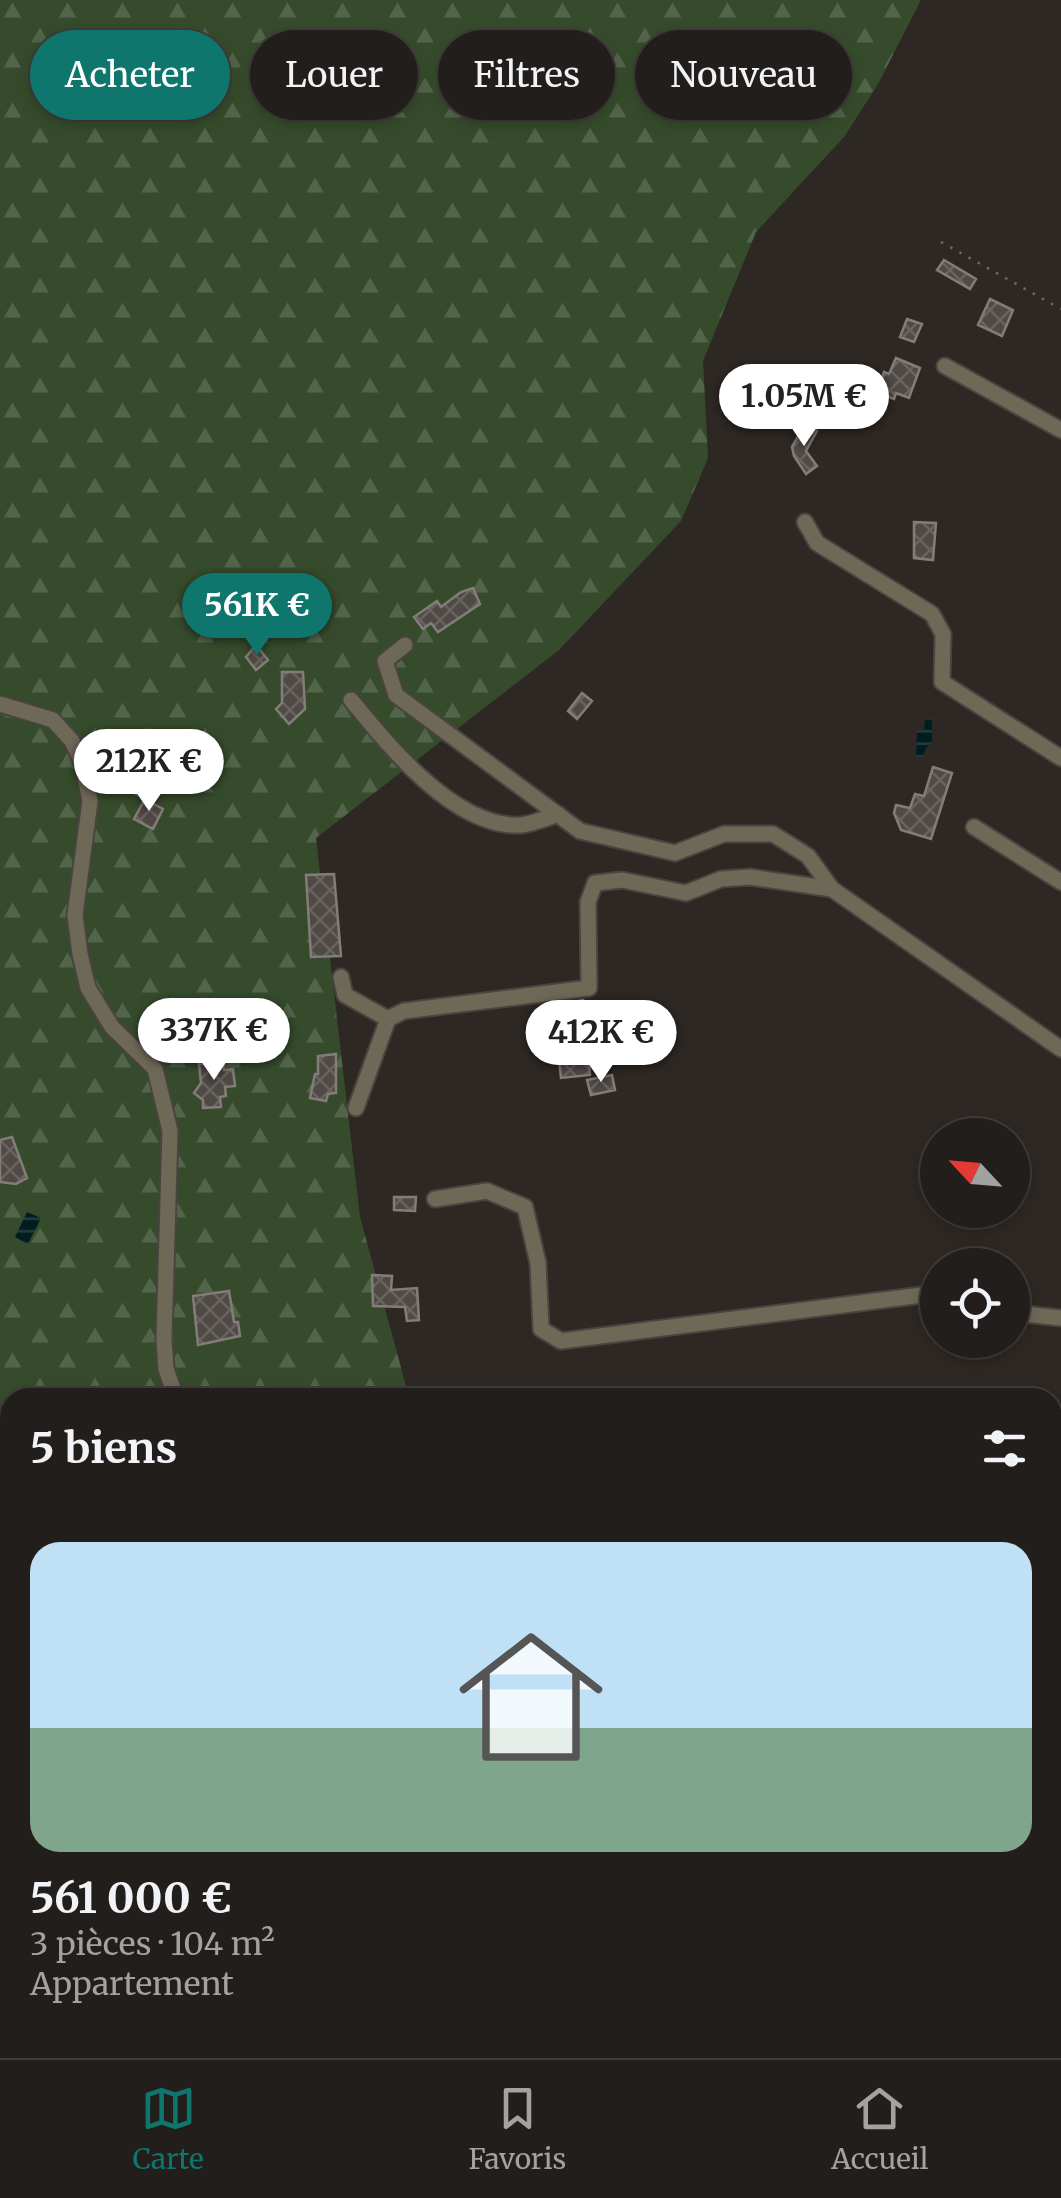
<!DOCTYPE html>
<html lang="fr">
<meta charset="utf-8">
<style>
:root{--surface:#221e1b;--page:#2a2724;--text:#f1f3f6;--muted:#a2a2a3;--line:#3f3c3a;--accent:#0f766e}
body{margin:0;font-family:Merriweather,serif;background:var(--page);color:var(--text);height:100vh;display:flex;flex-direction:column;font-size:38px;white-space:nowrap}
*{box-sizing:border-box;margin:0}
p{font-size:32px;color:var(--muted)}
.icon{flex:none;width:55px;height:55px;fill:none;stroke:currentColor;stroke-width:2;stroke-linecap:round;stroke-linejoin:round}
.map{position:relative;flex:1;overflow:hidden}
.sheet{position:absolute;left:0px;top:1388px;width:1062px;height:672px;display:flex;flex-direction:column;background:var(--surface);border-radius:30px 30px 0 0;box-shadow:0 5px 15px #0003,0 0 0 2px var(--line)}
.sheet>*{flex:none}
.guide{position:absolute;left:30px;top:30px;width:1002px;height:90px;display:flex;gap:20px}
.needle{width:65px;rotate:296deg}
.fabs{position:absolute;left:920px;top:1118px;display:grid;gap:20px}
.fabs a{display:grid;place-items:center;width:110px;height:110px;border-radius:50%;background:var(--surface);box-shadow:0 5px 15px #0003,0 0 0 2px var(--line);font-size:50px}
.price{position:absolute;translate:-50% -85px;padding:0 22px;border-radius:35px;background:#fff;color:#222;font-size:32px;line-height:65px;filter:drop-shadow(0 2px 5px #0008)}
.price::after{content:'';position:absolute;left:50%;top:60px;width:30px;height:22px;margin-left:-15px;background:inherit;clip-path:polygon(0 0,100% 0,50% 100%)}
.price.selected{background:var(--accent);color:#fff}
ul{padding:0;list-style:none}
li{display:grid;align-content:center;gap:20px;height:530px;padding:0 30px}
li span{display:grid;place-items:center;height:310px;border-radius:30px;color:#555}
li>.icon{margin-inline-start:auto}
span .icon{width:180px;height:180px;fill:#fffc;stroke-width:1}
li b{font-size:42px}
h2{display:flex;justify-content:space-between;align-items:center;height:120px;padding:0 30px;font-size:42px}
.tag{padding:0 35px;border-radius:45px;background:var(--surface);box-shadow:0 5px 15px #0003,0 0 0 2px var(--line);font-size:35px;line-height:90px}
.tag.selected{background:var(--accent);color:#fff}
.tab-bar{display:flex;justify-content:space-around;align-items:center;height:140px;border-top:2px solid var(--line);background:var(--surface);font-size:28px;color:var(--muted)}
.tab-bar a{display:grid;justify-items:center;gap:5px}
.tab-bar .selected{color:var(--accent)}
.map>svg:first-child{display:block}
</style>
<div class="map">
<svg width="1061" height="2058" viewBox="0 0 1061 2058">
<defs>
<pattern id="forest-firs" width="22" height="20" patternUnits="userSpaceOnUse" patternTransform="scale(2.5)"><rect width="22" height="20" fill="#364b2c"/><path d="M5 1l3.5 6h-7zM16 11l3.5 6h-7z" fill="#52644a"/></pattern>
<pattern id="water-rules" width="6" height="5" patternUnits="userSpaceOnUse" patternTransform="scale(2.5)"><rect width="6" height="5" fill="#001d20"/><path d="M0 2.5h6" fill="none" stroke="#253d40"/></pattern>
<pattern id="building-cross-hatch" width="8" height="8" patternUnits="userSpaceOnUse" patternTransform="scale(2.5)"><rect width="8" height="8" fill="#504a46"/><path d="M0 0l8 8M0 8l8-8" fill="none" stroke="#696360"/></pattern>
</defs>
<rect width="100%" height="100%" fill="#2e2824"/>
<path fill="url(#forest-firs)" d="M0,0h921l-43,84 -34,53 -88,95 -53,129 5,97 -27,63 -122,129 -243,188 44,379 49,180 -399,1v652h784l2,8h-796z"/>
<path fill="url(#water-rules)" d="M925,719h7v24l-7,6 -1,9 -8,-1 1,-26 7,-1z
M27,1212l14,6 -13,26 -13,-7z"/>
<path fill="url(#building-cross-hatch)" stroke="#837c78" stroke-width="2.5" d="M944,260l32,19 -6,10 -33,-19z
M990,299l23,11 -11,26 -24,-11z
M907,319l15,5 -8,18 -14,-5z
M896,358l24,10 -11,30 -13,-5 -2,6 -18,-6 8,-21 5,2z
M805,424l12,7 -11,20 11,15 -11,8 -12,-18 -2,-9z
M914,522l22,1 -3,37 -19,-2z
M473,588l7,16 -42,28 -7,-9 -8,6 -9,-12 23,-16 4,6 20,-15z
M256,645l12,15 -12,10 -10,-13z
M282,672h21l2,37 -16,15 -13,-15 6,-6z
M582,693l10,8 -15,18 -9,-8z
M127,759l23,11 -12,25 -23,-11z
M933,767l19,6 -21,66 -30,-9 -7,-17 2,-8 14,3 5,-14 9,2z
M145,799l18,10 -10,20 -19,-10z
M334,874l7,82 -30,1 -5,-82z
M583,1000l7,75 -29,3 -8,-72z
M336,1054v39l-8,1 -2,7 -16,-3 5,-24h3v-18z
M223,1061l1,9 9,-1 2,17 -10,1 1,9 -6,1 1,10 -18,1v-8l-9,-7 7,-10 -2,-19z
M612,1075l3,15 -24,5 -4,-15z
M12,1137l15,41 -11,6 -16,-2v-42z
M394,1197h22l-1,14 -21,-1z
M372,1275l20,1 -1,14 26,-2 2,32 -12,1 -2,-14 -32,-1z
M229,1291l5,31h4l2,14 -42,9 -5,-49z"/>
<g fill="none" stroke-linecap="round" stroke-linejoin="round">
<g stroke="#4a4440" stroke-width="19">
<path id="minor" d="M945,366l116,64
M805,522l12,21 115,71 11,20 -1,48 119,76
M405,645l-20,16 11,34 184,136 95,22 49,-19h49l35,22 24,33 229,160
M351,700c37,45 104,129 170,125 11,-1 26,-7 37,-11
M0,704l53,16 19,21 10,21 8,39 -15,114 5,39 8,34 24,39 43,42 15,62 -6,208 2,30 10,29
M974,827l87,55
M341,977l4,18 43,24
M356,1108l32,-89 16,-8 185,-23 -1,-86 7,-19 27,-3 64,13 35,-14 29,-2 82,12
M435,1199l52,-8 38,16 13,56 3,66 20,12 377,-48
M1012,1306l13,8 36,4
M1052,1457h9
M1052,1668l9,-9
M576,2058v-8
M798,2058l5,-8"/>
</g>
<path stroke="#6e6865" stroke-width="2.5" stroke-dasharray="2.5 8" stroke-linecap="butt" d="M941,242l120,67"/>
<use href="#minor" stroke="#6e6857" stroke-width="15"/>
</g>
</svg>
<div class="fabs">
<a><svg class="needle" viewBox="-14 -14 28 28"><path d="M0-13l5 13h-10z" fill="#e53935"/><path d="M0 13l5-13h-10z" fill="#a2a2a3"/></svg></a>
<a><svg class="icon" aria-label="locate" viewBox="0 0 24 24"><circle cx="12" cy="12" r="6"/><path d="M12 2v4M12 18v4M2 12h4M18 12h4"/></svg></a>
</div>
<b class="price" style="left:804px;top:449px">1.05M €</b>
<b class="price selected" style="left:257px;top:658px">561K €</b>
<b class="price" style="left:149px;top:814px">212K €</b>
<b class="price" style="left:214px;top:1083px">337K €</b>
<b class="price" style="left:601px;top:1085px">412K €</b>
<div class="guide">
<a class="tag selected">Acheter</a>
<a class="tag">Louer</a>
<a class="tag">Filtres</a>
<a class="tag">Nouveau</a>
</div>
<section class="sheet">
<h2>5 biens<svg class="icon" aria-label="filters" viewBox="0 0 24 24"><path d="M4 7h16M4 17h16"/><circle cx="9" cy="7" r="2"/><circle cx="15" cy="17" r="2"/></svg></h2>
<ul>
<li><span style="background:linear-gradient(#bfe0f5 60%,#7fa58c 0)"><svg class="icon" aria-label="home" viewBox="0 0 24 24"><path d="M3 11l9-7 9 7M6 9v11h12V9"/></svg></span><div><b>561 000 €</b><p>3 pièces · 104 m²</p><p>Appartement</p></div></li>
</ul>
</section>
</div>
<nav class="tab-bar">
<a class="selected"><svg class="icon" aria-label="map" viewBox="0 0 24 24"><path d="M3 6l6-2 6 2 6-2v14l-6 2-6-2-6 2zM9 4v14M15 6v14"/></svg>Carte</a>
<a><svg class="icon" aria-label="saved" viewBox="0 0 24 24"><path d="M7 4h10v16l-5-4-5 4z"/></svg>Favoris</a>
<a><svg class="icon" aria-label="home" viewBox="0 0 24 24"><path d="M3 11l9-7 9 7M6 9v11h12V9"/></svg>Accueil</a>
</nav>
